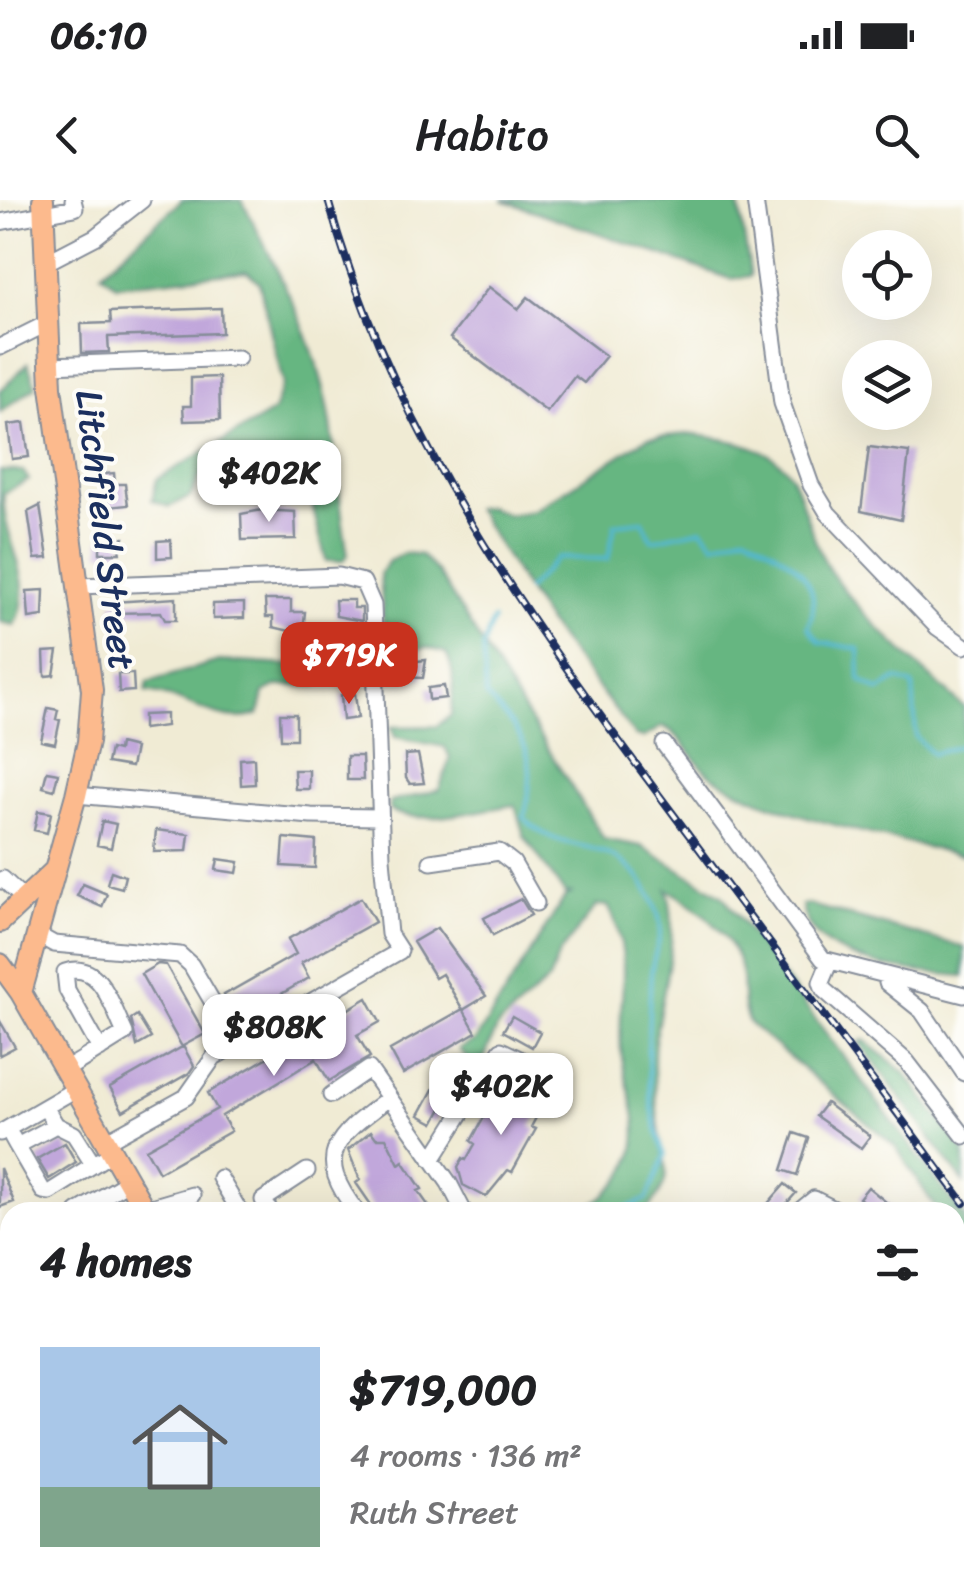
<!DOCTYPE html>
<meta charset="utf-8">
<style>
:root{--surface:#fff;--page:#f6f6f6;--text:#202124;--muted:#757577;--accent:#c8321e}
body{margin:0;font-family:Sriracha,sans-serif;background:var(--page);color:var(--text);height:100vh;display:flex;flex-direction:column;font-size:38px;white-space:nowrap}
*{box-sizing:border-box;margin:0}
p{font-size:32px;color:var(--muted)}
.icon{flex:none;width:55px;height:55px;fill:none;stroke:currentColor;stroke-width:2;stroke-linecap:round;stroke-linejoin:round}
.map{position:relative;flex:1;overflow:hidden}
.sheet{position:absolute;left:0px;top:1002px;width:965px;height:392px;display:flex;flex-direction:column;background:var(--surface);border-radius:30px 30px 0 0;box-shadow:0 10px 40px #0002}
.sheet>*{flex:none}
.tools{position:absolute;left:842px;top:30px;display:grid;gap:20px}
.tools a{display:grid;place-items:center;width:90px;height:90px;border-radius:50%;background:var(--surface);box-shadow:0 10px 40px #0002;font-size:50px}
.price{position:absolute;translate:-50% -85px;padding:0 22px;border-radius:20px;background:#fff;color:#222;font-size:32px;line-height:65px;filter:drop-shadow(0 2px 5px #0008)}
.price::after{content:'';position:absolute;left:50%;top:60px;width:30px;height:22px;margin-left:-15px;background:inherit;clip-path:polygon(0 0,100% 0,50% 100%)}
.price.current{background:var(--accent);color:#fff}
ul{padding:0;list-style:none}
li{display:flex;align-items:center;gap:30px;height:250px;padding:0 40px}
li span{display:grid;place-items:center;flex:none;width:280px;height:200px;border-radius:0px;color:#555}
li>.icon{margin-inline-start:auto}
span .icon{width:120px;height:120px;fill:#fffc;stroke-width:1}
li b{font-size:42px}
h2{display:flex;justify-content:space-between;align-items:center;height:120px;padding:0 40px;font-size:42px}
.status{display:flex;justify-content:space-between;align-items:center;height:70px;padding:0 50px;background:var(--surface);direction:ltr}
.status svg{height:28px;fill:currentColor}
header{display:flex;justify-content:space-between;align-items:center;height:130px;padding:0 40px;background:var(--surface);font-size:45px;font-weight:600}
.map>svg:first-child{display:block}
</style>
<div class="status"><b>06:10</b><svg viewBox="0 0 49 12"><path d="M0 12V9h3v3zM5 12V6h3v6zM10 12V3h3v9zM15 12V0h3v12zM26 1h20v11H26zM47 4h2v5h-2z"/></svg></div>
<header><svg class="icon" aria-label="back" viewBox="0 0 24 24"><path d="M15 5l-7 7 7 7"/></svg>Habito<svg class="icon" aria-label="search" viewBox="0 0 24 24"><circle cx="10" cy="10" r="6"/><path d="M15 15l6 6"/></svg></header>
<div class="map">
<svg width="964" height="1394" viewBox="0 0 964 1394">
<rect width="100%" height="100%" fill="#fdfcf7"/>
<filter id="ink" filterUnits="userSpaceOnUse"><feTurbulence type="fractalNoise" baseFrequency=".01" numOctaves="2"/><feDisplacementMap in="SourceGraphic" scale="20" xChannelSelector="R" yChannelSelector="G"/><feConvolveMatrix kernelMatrix="1 2 1 2 8 2 1 2 1" color-interpolation-filters="sRGB"/></filter>
<filter id="wash" filterUnits="userSpaceOnUse"><feTurbulence type="fractalNoise" baseFrequency=".0048" numOctaves="4" result="noise"/><feDisplacementMap in="SourceGraphic" scale="40" xChannelSelector="R" yChannelSelector="G"/><feGaussianBlur stdDeviation="2.25" result="paint"/><feColorMatrix in="noise" values="0 0 0 0 0 0 0 0 0 0 0 0 0 0 0 0 0 1.4 0 .05"/><feComposite in="paint" operator="in"/></filter>
<g filter="url(#wash)">
<rect width="100%" height="100%" fill="#f0ebd4"/>
<path fill="#66b681" stroke="#407270" stroke-width="2.5" d="M182,0h60c35,70 78,146 89,224 6,44 9,88 17,131l-5,6h-17l-21,-86 -18,-18 -33,1 -52,15 -12,24 -21,10 -17,-7 5,-21 116,-67 10,-29 -24,-101 -12,-11 -131,14 -15,-12z
M502,0h236l13,76 -20,3z
M28,163l8,23 -36,26v-21z
M687,234c35,4 92,10 108,49 12,31 19,64 38,92 30,43 91,97 131,132v149c-74,-19 -189,-38 -252,-80 -19,-13 -28,-40 -49,-50l-20,12 -8,-2 -88,-114 -72,-114 12,-1 23,8 24,-5 113,-72z
M23,271l6,9 -25,13c-4,47 36,85 11,132l-15,-3v-151z
M405,353l16,2 17,18 166,266 37,7 82,50 241,321v41l-9,-16v-30h-17l-42,-65 -147,-124c-8,-17 -5,-28 -7,-46 -5,-40 -43,-70 -75,-88 14,47 -6,104 -12,153 -3,27 1,59 4,85 4,42 19,47 -13,85h-65c21,-14 43,-30 51,-55 12,-41 -8,-68 -11,-107 -4,-52 14,-94 -13,-144l-11,-1 -38,49 -10,26 -51,46 -14,32 -13,5 -12,-14 17,-9 90,-145 7,-2 -8,1 -41,-58 -9,-31c-38,5 -90,22 -126,5l1,-8 49,-12 11,-32 -5,-11 -50,-10 -4,-10 46,-1 14,-11c2,-22 5,-43 -5,-62l-20,-6 -35,9 -6,-8 -5,-75 9,-12z
M219,461l89,5 11,8 -1,11 -41,1 -13,7 -5,21c-37,15 -72,-18 -113,-22l2,-10z
M807,704l157,43v29c-48,-3 -155,-11 -162,-71z
M864,840l40,32 60,79v32l-105,-141z
M536,1385h107l-2,9h-109z"/>
<g fill="none" stroke-linecap="round" stroke-linejoin="round">
<path stroke="#52b7d1" stroke-width="4" d="M527,390l30,-32 51,1 7,-35 28,-3 9,19 50,-11 12,15 32,-10c38,23 83,42 62,93l12,15 39,7 1,31 19,11 18,-12 16,6 3,52 16,17 32,-9
M493,420l-10,27 3,49c42,43 52,61 38,122 36,38 75,17 112,56 9,10 22,34 24,48 3,15 -8,36 -9,52 -3,61 -9,124 14,181l-18,44 -30,13
M556,1394l6,-9"/>
</g>
<g id="blocks">
<path fill="#c1a7db" d="M489,87l29,22 10,-12 78,59 -22,27 -9,-7 -28,36 -97,-74z
M221,108l1,25 -114,4 1,15 -27,1 -1,-29 30,-1 -1,-11z
M219,177l1,43 -36,1 -1,-15h8v-28z
M24,223l5,34 -17,2 -4,-34z
M869,247l40,5 -8,68 -40,-9z
M261,264l1,13 -20,2v-13z
M104,270v4l10,-1 1,11h10l3,21 -20,2 -3,-24 -22,1 -1,-13z
M40,306l8,52 -13,1 -7,-47z
M262,310l33,2 1,27 -54,1 -1,-26z
M124,338l-4,15h-20v-14z
M171,340l1,17 -15,1v-17z
M44,390l-1,26 -14,2 -2,-27z
M176,398v22h-11l-4,-8 -48,1v-11z
M265,400h26v12h14l-3,27h-12v-8l-17,-4v-10h-7z
M335,400h19v8h8v13l-26,-5z
M244,403v15l-31,1v-15z
M343,448h14l1,22 -15,1z
M58,451l-4,24 -9,1 -1,-24z
M426,460l-3,18 -23,-1 -1,-14z
M118,474h15l1,17 -15,1z
M444,486l2,12 -17,2 -1,-12z
M355,494l3,24 -15,2 -2,-25z
M48,508l10,2 -2,9 4,1 -5,24 -14,-3z
M166,514v12l-23,3v-14z
M280,514h16v25h-15z
M119,544l16,4 -4,19 -24,-4 3,-14 8,2z
M418,554l6,29 -14,1 -4,-6 -1,-23z
M347,556h15l1,24h-16z
M254,558l1,26 -14,1 -1,-26z
M294,570h15v19h-14z
M47,571l11,2 -4,17 -11,-3z
M38,611l13,2 -4,20 -13,-3z
M102,621l14,3 -5,24 -14,-3z
M156,630l33,4 -2,17 -33,1z
M284,638l32,3 -1,27 -33,-2z
M218,659l21,3 -2,11 -21,-3z
M111,671l14,5 -3,12 -15,-4z
M83,684l24,10 -5,13 -25,-11z
M361,698l14,24 -74,41 8,15 -72,41 -13,-24 72,-41 -8,-15z
M521,699l10,16 -38,20 -9,-17z
M437,728l49,68 -23,14 -21,-36 -7,4 -22,-36z
M158,764l8,1 39,69 -22,12 11,20 -5,7 -66,38 -13,-23 72,-41 -41,-73z
M367,798l13,24 -23,13 13,22 -41,24 -13,-22 -94,57 9,15 -72,41 -13,-23 71,-40 -9,-16z
M463,809l13,23 -73,42 -13,-24z
M137,815l14,23 -14,8 -6,-27z
M512,816l28,16 -8,15 -29,-16z
M0,821l15,26 -15,8z
M442,873l15,8 -23,42 -15,-8z
M514,878l25,14 -3,7 4,3 -4,8 3,2 -8,15 5,2 -24,43 -4,-2 -22,27 -23,-12 -5,-18 5,-9 3,2 9,-16 -4,-3 16,-29 4,2 11,-26z
M826,903l44,33 -9,12 -45,-32z
M371,931l5,7h10l13,26 4,-3 19,28 -4,2 15,21h-57l-20,-29 4,-3 -12,-30z
M794,933l15,5 -12,37 -15,-5z
M65,943l11,19 -27,17 -12,-20z
M0,968l14,34 -14,5z
M785,984l11,9 -17,19h-9l-6,-4z
M868,987l30,25h-23l-16,-14z
M955,1112l9,8v59l-9,11z
M0,1184l10,5v35l-10,-4z
M88,1385h46v9h-46z
M724,1385h43l3,9h-43z"/>
</g>
</g>
<g filter="url(#ink)">
<use href="#blocks" fill-opacity="0" stroke="#868d99" stroke-width="2.5"/>
<g fill="none" stroke-linecap="round" stroke-linejoin="round">
<g stroke="#868d99" stroke-width="19">
<path id="minor" d="M755,0l27,203 29,82 17,28 109,114 27,19
M0,22l75,-14 -2,-8
M45,63l50,-26 47,-37
M0,147l48,-24
M50,165l188,-7
M79,386l260,-10 24,6 10,23 9,253 7,76 11,17 -163,93
M664,544l159,215 141,36
M76,595l235,21 68,1
M431,662l68,-10 14,11 23,40
M0,681l3,-2 23,22
M36,734l18,10 126,11 11,10 46,79 -23,13 -28,40 -81,45
M829,763l-8,19 3,8 83,72 57,74
M887,783l35,28 42,62
M65,870c21,-12 40,-25 60,-37 -13,-26 -24,-73 -60,-61l2,18 33,59
M331,895l38,-26 80,114 15,29
M56,925l18,9 19,30
M0,933l76,-44
M12,937l5,9 39,-21 -11,-18
M17,946l26,45 7,1 62,-39
M432,960l69,-110 42,20
M220,978l20,34
M144,1009l48,-14
M77,1012l51,-30
M271,1012l-8,-12 44,-29
M357,1012c-46,-59 -19,-76 32,-114
M798,1012l16,-13 26,13
M0,1121l10,-6
M955,1222l9,-3
M0,1246l10,3
M955,1279l9,-3
M955,1295l9,27
M77,1385v9
M154,1385l1,9
M186,1385v9
M248,1385l1,9
M887,1385l4,9
M815,1394l2,-9"/>
</g>
<g stroke="#868d99" stroke-width="24">
<path id="major" d="M0,722l53,-50
M0,764l21,29 125,219
M21,793l55,-198 12,-53 4,-52 -41,-303 -8,-187
M290,1385v9"/>
</g>
<path stroke="#868d99" stroke-width="2.5" stroke-dasharray="8 8" stroke-linecap="butt" d="M961,1179l3,2
M955,1336l9,6
M955,1374l9,-8
M779,1385l12,9
M911,1394l-2,-4 16,-5"/>
<use href="#minor" stroke="#fff" stroke-width="15"/>
<use href="#major" stroke="#fcba8d" stroke-width="20"/>
<g stroke="#1b2f5e" stroke-width="8">
<path id="rail" d="M328,0c64,234 203,424 346,615 97,130 194,258 290,388"/>
</g>
<use href="#rail" stroke="#fdfcf7" stroke-width="4" stroke-dasharray="11" stroke-linecap="butt"/>
</g>
</g>
<g text-anchor="middle" stroke-width="8" stroke-linejoin="round" paint-order="stroke">
<g font-size="38" fill="#1b2f5e" stroke="#fdfcf7">
<text transform="translate(106 330) rotate(83)" y="13">Litchfield Street</text>
</g>
</g>
</svg>
<div class="tools">
<a><svg class="icon" aria-label="locate" viewBox="0 0 24 24"><circle cx="12" cy="12" r="6"/><path d="M12 2v4M12 18v4M2 12h4M18 12h4"/></svg></a>
<a><svg class="icon" aria-label="layers" viewBox="0 0 24 24"><path d="M12 4l9 5-9 5-9-5zM3 14l9 5 9-5"/></svg></a>
</div>
<b class="price" style="left:269px;top:325px">$402K</b>
<b class="price current" style="left:349px;top:507px">$719K</b>
<b class="price" style="left:274px;top:879px">$808K</b>
<b class="price" style="left:501px;top:938px">$402K</b>
<section class="sheet">
<h2>4 homes<svg class="icon" aria-label="filters" viewBox="0 0 24 24"><path d="M4 7h16M4 17h16"/><circle cx="9" cy="7" r="2"/><circle cx="15" cy="17" r="2"/></svg></h2>
<ul>
<li><span style="background:linear-gradient(#a9c7e8 70%,#7fa58c 0)"><svg class="icon" aria-label="home" viewBox="0 0 24 24"><path d="M3 11l9-7 9 7M6 9v11h12V9"/></svg></span><div><b>$719,000</b><p>4 rooms · 136 m²</p><p>Ruth Street</p></div></li>
</ul>
</section>
</div>
